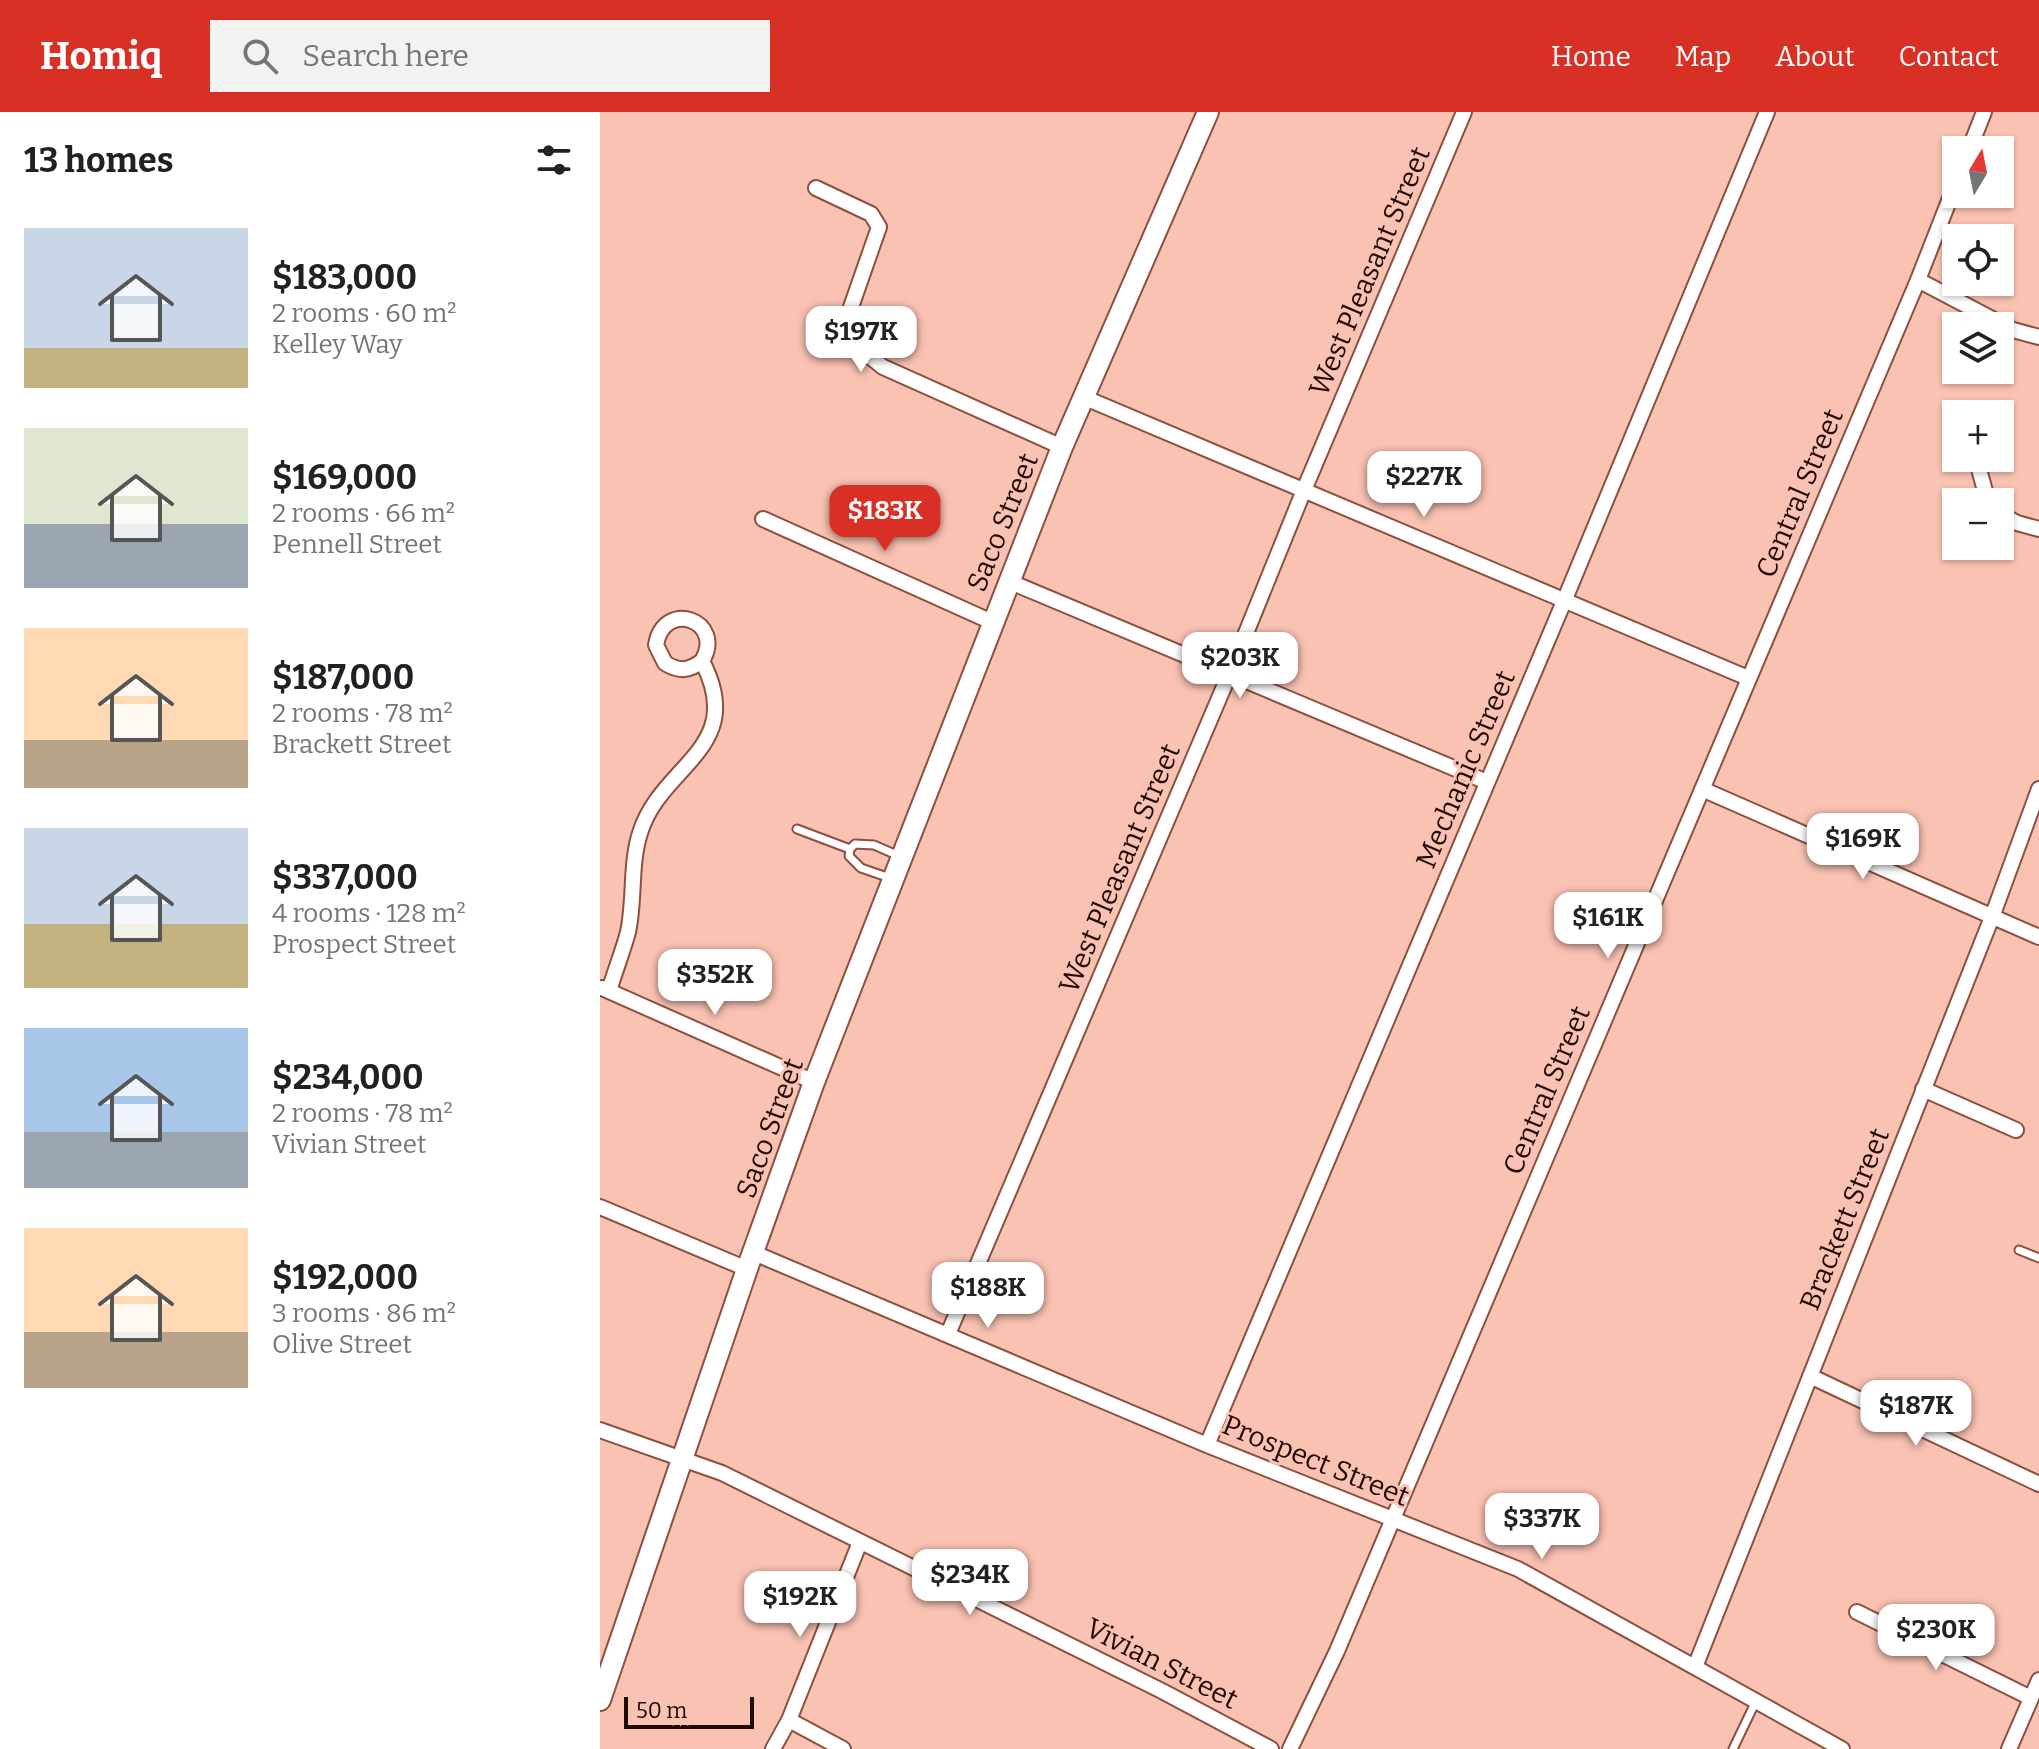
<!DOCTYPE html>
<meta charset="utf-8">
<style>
:root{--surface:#fff;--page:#f2f2f2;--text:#202124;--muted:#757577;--accent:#d93025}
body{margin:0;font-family:Bitter,serif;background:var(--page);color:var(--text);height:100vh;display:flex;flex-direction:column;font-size:30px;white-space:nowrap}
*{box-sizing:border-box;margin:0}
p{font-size:26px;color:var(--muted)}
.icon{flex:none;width:44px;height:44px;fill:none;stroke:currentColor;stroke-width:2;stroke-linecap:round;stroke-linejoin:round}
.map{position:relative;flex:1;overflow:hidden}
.details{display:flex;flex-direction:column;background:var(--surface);width:600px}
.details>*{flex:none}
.needle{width:52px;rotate:10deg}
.controls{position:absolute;left:1342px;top:24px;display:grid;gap:16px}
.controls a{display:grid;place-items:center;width:72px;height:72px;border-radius:0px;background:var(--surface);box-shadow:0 2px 6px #0004;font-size:40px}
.scale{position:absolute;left:24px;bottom:20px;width:130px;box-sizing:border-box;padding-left:8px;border:4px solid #210905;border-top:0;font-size:22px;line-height:28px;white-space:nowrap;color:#210905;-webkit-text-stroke:6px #fac2b3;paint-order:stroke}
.price{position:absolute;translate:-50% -68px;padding:0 18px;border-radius:16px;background:#fff;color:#222;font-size:26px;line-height:52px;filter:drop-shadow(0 2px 4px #0008)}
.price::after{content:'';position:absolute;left:50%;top:48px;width:24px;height:18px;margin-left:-12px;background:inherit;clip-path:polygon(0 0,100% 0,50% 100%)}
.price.selected{background:var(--accent);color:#fff}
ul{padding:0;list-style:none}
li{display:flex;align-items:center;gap:24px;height:200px;padding:0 24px}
li span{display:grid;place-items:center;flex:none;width:224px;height:160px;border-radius:0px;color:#555}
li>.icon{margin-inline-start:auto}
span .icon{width:96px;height:96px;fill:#fffc;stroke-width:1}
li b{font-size:34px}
h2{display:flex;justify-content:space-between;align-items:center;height:96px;padding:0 24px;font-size:34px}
header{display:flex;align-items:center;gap:48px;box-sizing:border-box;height:112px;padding:0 40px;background:var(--accent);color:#fff}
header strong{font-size:38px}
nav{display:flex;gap:44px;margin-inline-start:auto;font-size:28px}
.search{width:560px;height:72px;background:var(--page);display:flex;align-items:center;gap:20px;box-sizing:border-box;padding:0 28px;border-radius:0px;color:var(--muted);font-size:30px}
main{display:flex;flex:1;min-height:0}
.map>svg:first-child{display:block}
</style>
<header>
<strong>Homiq</strong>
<div class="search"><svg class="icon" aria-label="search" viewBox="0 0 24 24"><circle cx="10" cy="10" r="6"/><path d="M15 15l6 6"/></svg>Search here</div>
<nav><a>Home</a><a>Map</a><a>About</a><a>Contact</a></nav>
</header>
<main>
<section class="details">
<h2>13 homes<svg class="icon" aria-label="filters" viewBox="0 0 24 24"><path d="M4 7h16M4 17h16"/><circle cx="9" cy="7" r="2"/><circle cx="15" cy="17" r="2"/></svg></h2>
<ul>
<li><span style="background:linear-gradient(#c9d6e8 75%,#c2b280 0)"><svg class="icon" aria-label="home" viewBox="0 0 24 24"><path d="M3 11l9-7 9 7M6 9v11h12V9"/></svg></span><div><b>$183,000</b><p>2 rooms · 60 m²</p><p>Kelley Way</p></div></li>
<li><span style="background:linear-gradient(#dfe7d0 60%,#9aa5b1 0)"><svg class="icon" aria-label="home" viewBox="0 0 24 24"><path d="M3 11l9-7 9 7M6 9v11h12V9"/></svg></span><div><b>$169,000</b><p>2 rooms · 66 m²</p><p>Pennell Street</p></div></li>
<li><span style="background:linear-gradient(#ffd9b3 70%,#b9a48a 0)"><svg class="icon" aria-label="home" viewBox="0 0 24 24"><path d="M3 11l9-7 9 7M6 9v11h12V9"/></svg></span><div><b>$187,000</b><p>2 rooms · 78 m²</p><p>Brackett Street</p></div></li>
<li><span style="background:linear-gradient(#c9d6e8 60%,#c2b280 0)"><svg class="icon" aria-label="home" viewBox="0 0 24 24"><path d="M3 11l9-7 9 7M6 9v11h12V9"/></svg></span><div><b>$337,000</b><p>4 rooms · 128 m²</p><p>Prospect Street</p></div></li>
<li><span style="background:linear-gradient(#a9c7e8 65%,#9aa5b1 0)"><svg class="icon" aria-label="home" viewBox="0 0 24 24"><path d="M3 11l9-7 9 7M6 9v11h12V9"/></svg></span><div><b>$234,000</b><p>2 rooms · 78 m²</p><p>Vivian Street</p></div></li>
<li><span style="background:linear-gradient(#ffd9b3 65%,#b9a48a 0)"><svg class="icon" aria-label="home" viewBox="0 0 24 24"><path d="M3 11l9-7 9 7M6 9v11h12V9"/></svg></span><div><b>$192,000</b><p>3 rooms · 86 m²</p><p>Olive Street</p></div></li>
</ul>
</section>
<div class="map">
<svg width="1439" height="1637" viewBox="0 0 1439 1637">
<rect width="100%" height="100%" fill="#fac2b3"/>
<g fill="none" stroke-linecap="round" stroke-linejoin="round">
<g stroke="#8c4f40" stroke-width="11">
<path id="service" d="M197,717l53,20
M290,766l-29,-10 -12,-12 1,-7 5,-5 19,1 25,11
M1419,1138l20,8
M1133,1637l23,-48"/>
</g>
<g stroke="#8c4f40" stroke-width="18">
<path id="minor" d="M1369,38l15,-38
M216,76l55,26 8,13 -29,83 3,22 15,23 15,12 179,80
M1318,168l95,50 26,7
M483,285l665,281
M1379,357l9,33
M1400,402l17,9 22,6
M163,407l229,103
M408,469l479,201
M1102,677l337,148
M2,876l212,94
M9,879c6,-20 14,-40 19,-59 7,-32 2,-68 12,-99 21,-69 108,-84 62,-172 24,-40 -38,-63 -46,-16l9,18c14,9 24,8 37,-2
M1323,977l93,41
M0,1095l147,62
M154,1141l453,192 311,124 324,180
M348,1222l281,-659 75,-185 160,-378
M1210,1264l229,108
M0,1318l122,43 440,218 109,58
M607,1333l358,-846 202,-487
M1257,1500l174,86
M1095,1555l297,-750 47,-128
M189,1608l54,29
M173,1637l16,-29 71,-178
M690,1637l47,-98 581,-1371 38,-97
M1409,1637l30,-69"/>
</g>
<g stroke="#8c4f40" stroke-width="24">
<path id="secondary" d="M0,1588l147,-431 67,-187 248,-635 146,-335"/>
</g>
<use href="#service" stroke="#fff" stroke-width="7"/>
<use href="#minor" stroke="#fff" stroke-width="14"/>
<use href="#secondary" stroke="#fff" stroke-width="20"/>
</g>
<g text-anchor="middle" stroke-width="6" stroke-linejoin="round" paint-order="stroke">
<g font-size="28" fill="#210905" stroke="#fac2b3">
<text transform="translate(769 159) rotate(-67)" y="10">West Pleasant Street</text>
<text transform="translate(1199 381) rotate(-67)" y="10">Central Street</text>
<text transform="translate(402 410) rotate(-68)" y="10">Saco Street</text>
<text transform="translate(865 657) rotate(-67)" y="10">Mechanic Street</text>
<text transform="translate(519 756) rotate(-67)" y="10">West Pleasant Street</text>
<text transform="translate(946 978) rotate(-67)" y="10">Central Street</text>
<text transform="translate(169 1016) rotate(-70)" y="10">Saco Street</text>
<text transform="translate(1244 1107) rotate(-68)" y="10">Brackett Street</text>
<text transform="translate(716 1348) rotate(22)" y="10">Prospect Street</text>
<text transform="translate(562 1551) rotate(27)" y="10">Vivian Street</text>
</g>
</g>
</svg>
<div class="controls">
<a><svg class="needle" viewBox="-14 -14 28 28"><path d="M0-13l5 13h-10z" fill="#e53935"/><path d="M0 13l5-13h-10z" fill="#757577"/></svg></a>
<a><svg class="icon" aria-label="locate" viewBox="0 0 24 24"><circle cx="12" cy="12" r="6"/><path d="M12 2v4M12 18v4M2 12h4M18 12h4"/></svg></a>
<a><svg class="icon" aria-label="layers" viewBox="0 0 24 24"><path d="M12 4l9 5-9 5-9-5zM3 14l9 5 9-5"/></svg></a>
<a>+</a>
<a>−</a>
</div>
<div class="scale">50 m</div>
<b class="price" style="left:261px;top:262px">$197K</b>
<b class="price" style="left:824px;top:407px">$227K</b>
<b class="price selected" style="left:285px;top:441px">$183K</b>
<b class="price" style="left:640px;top:588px">$203K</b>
<b class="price" style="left:1263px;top:769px">$169K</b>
<b class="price" style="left:1008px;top:848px">$161K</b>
<b class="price" style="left:115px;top:905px">$352K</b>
<b class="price" style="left:388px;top:1218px">$188K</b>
<b class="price" style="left:1316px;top:1336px">$187K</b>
<b class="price" style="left:942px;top:1449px">$337K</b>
<b class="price" style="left:370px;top:1505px">$234K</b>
<b class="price" style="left:200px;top:1527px">$192K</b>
<b class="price" style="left:1336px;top:1560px">$230K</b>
</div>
</main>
